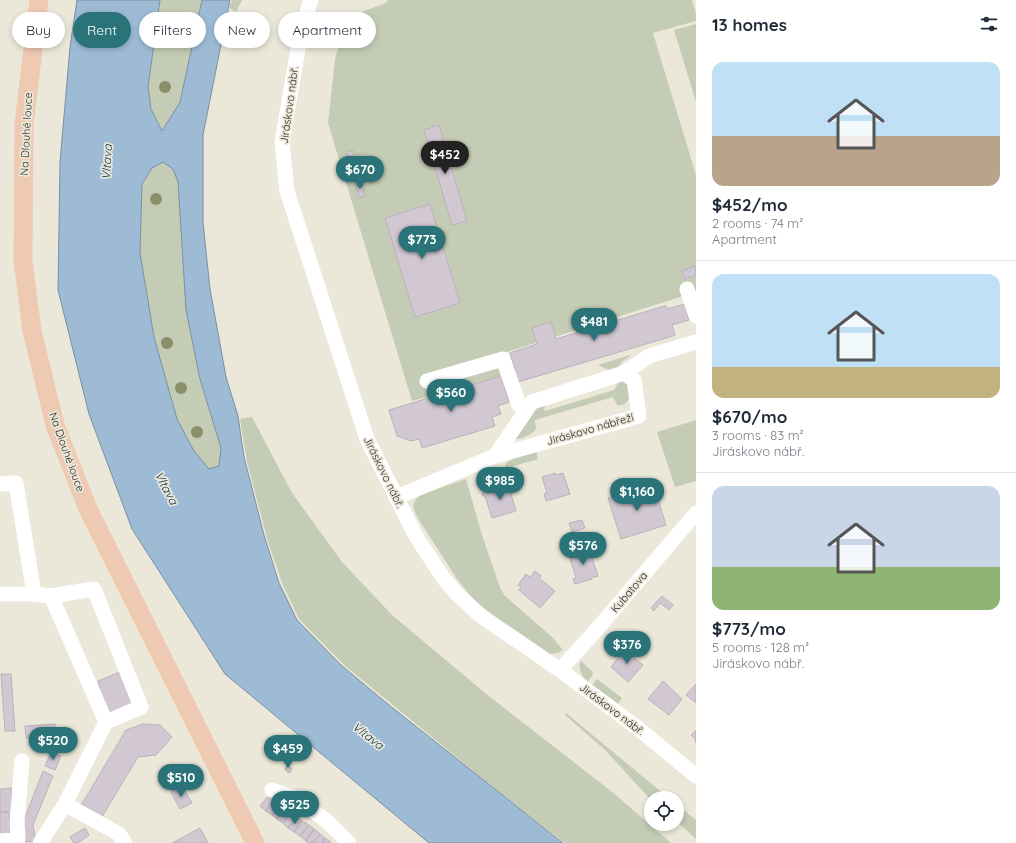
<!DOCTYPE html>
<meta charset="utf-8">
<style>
:root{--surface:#fff;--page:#f6f6f7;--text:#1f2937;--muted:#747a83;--line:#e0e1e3;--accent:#2a7379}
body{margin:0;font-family:Quicksand,sans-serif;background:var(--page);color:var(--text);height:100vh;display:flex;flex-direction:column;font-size:15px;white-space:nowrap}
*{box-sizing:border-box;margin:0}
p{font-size:13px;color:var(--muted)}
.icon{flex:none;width:22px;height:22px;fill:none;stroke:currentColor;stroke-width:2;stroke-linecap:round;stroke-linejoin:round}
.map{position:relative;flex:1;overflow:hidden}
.drawer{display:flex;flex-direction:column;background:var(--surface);width:320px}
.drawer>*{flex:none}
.top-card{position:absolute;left:12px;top:12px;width:380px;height:36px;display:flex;gap:8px}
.fabs{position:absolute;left:644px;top:791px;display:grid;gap:8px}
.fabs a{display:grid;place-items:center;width:40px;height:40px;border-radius:50%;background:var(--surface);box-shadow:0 2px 6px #0003;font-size:20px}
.price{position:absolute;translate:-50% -34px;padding:0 9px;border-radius:14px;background:var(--accent);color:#fff;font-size:13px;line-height:26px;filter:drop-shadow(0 1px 2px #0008)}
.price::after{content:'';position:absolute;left:50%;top:24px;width:12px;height:9px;margin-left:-6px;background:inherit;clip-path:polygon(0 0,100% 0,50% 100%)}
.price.on{background:#222;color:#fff}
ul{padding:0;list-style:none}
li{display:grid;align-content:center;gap:8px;height:212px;padding:0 16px}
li+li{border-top:1px solid var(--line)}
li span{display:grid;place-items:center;height:124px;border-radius:12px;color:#555}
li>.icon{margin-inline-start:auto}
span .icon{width:72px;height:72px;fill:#fffc;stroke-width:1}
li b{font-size:17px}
h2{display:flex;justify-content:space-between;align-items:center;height:48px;padding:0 16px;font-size:17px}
.pill{padding:0 14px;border-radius:18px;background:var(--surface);box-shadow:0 2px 6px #0003;font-size:14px;line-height:36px}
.pill.on{background:var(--accent);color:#fff}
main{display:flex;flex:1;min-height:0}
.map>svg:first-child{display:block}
</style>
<main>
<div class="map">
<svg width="696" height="843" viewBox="0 0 696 843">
<rect width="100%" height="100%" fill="#ebe8da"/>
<path fill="#c5ccb5" d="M160,0h42l-22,102 -18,29 -11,-22 -3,-22z
M232,0h10l-6,12 -7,-4z
M388,0h304l4,13v8l-43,12 43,142v117l-192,61 7,21 -99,27 -84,-278 7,-64 5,-18 13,-26 33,-12z
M696,24v78l-22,-72z
M163,162l10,7 5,13 8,128 14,69 21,69 -2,19 -10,2 -15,-18 -17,-32 -23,-82 -14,-84 2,-69 10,-16z
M633,354l-10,7 -8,9h-6l-11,-5z
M621,378l7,2 3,16 -6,8 -7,2 -2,-3 -3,-6 -78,23 1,8 -1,3 -12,7 -7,1 17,-33 15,-6 -4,9 1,2 69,-21z
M252,417l40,76 50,69 50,53 98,82 121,94 60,52h-106l-72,-56 -149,-122 -45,-46 -17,-36 -14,-41 -21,-80 -7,-43z
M696,420v61l-21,6 -18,-55z
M528,449l8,2 2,8 -34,10 2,-6z
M466,479l16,56 17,50 5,10 49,43 10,12 -5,3 -9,1 -38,-24 -37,-30 -17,-21 -38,-59c-5,-10 -10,-17 2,-25z
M581,661l12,11 -1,4 -4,6c-6,-5 -11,-14 -7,-21z
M597,679l25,19 -4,6 -26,-19z
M566,713l88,73 15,12h-18v2l-46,-50 -40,-35z
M677,805l19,15v19l-19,-17z"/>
<path fill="#9ebbd6" stroke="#7b8fa0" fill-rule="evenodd" d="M77,0h83l-12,87 3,22 11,22 18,-29 22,-102h28l-27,135v87l7,67 16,88 12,39 6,41 20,78 15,48 18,37 44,45 48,40 174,138h-134l-204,-169 -93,-145 -43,-115 -31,-124 2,-128 10,-115zM163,162l10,7 5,13 8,128 14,69 21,69 -2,18 -10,3 -15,-18 -17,-32 -23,-82 -14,-84 2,-69 10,-16z"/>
<path fill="#d2c8d2" stroke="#bbb1bc" d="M439,125l28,96 -15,4 -28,-95z
M353,150l3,13 -6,1 -3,-12z
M357,167l3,13 -6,1 -3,-12z
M362,184l3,12 -6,1 -3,-12z
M430,204l30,99 -45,14 -30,-99z
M695,266l1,9 -11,4 -3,-8z
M685,304l4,16 -17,5 3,10 -2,1 -155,46 -8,-29 27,-9 -5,-16 19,-6 5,17 108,-33h2l1,3z
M501,376l8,26 -11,4 3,8 -9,3 3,9 -73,22 -3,-9 -8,2 -14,-5 -8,-26z
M555,473v2l8,-2 7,21 -24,7 -2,-7 3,-1 -5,-16z
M508,484l8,27 -24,7 -7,-22h-2l-1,-3z
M653,484l13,41 -45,14 -13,-41z
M582,520l3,8 -13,4 -3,-9z
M589,549l9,27 -7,2 1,1 -17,5 -2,-5 3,-1 -7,-23z
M535,571l6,5 -2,2 16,13 -15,17 -21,-18 2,-3 -3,-2 8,-11 4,3z
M662,596l11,9 -4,5 -9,-7 -6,8 -3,-3z
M627,647l10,8 -3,3 9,7 -15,17 -17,-15z
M120,672l13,31 -25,10 -10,-24 2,-1 -2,-7z
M1,674h10l4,57h-10z
M663,681l19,18 -13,16 -21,-16z
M696,684v19l-10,-8z
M55,724l1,11h-21v2l-9,1 -1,-12z
M143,724l17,1 12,12 -16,18 -18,2 -38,63 -20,-13 46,-77z
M696,730v13l-1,-4 -4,-4z
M51,752l10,4 -6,14 -10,-4z
M287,766l5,3 -3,4 -4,-3z
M43,771l10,5 -20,49 3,16 -10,1 -4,-17z
M182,786l10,17 -12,6 -9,-17z
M11,788l1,23 -12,1v-23z
M269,795l5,4 -8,12 -6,-5z
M274,799l6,5 -8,11 -6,-4z
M280,804l6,4 -9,11 -5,-4z
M286,808l5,4 -8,11 -6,-4z
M9,812l1,22 -10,1v-22z
M291,812l6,5 -9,11 -5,-5z
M297,817l5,4 -8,11 -6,-4z
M302,821l7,4 -9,11 -6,-4z
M309,825l5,4 -8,12 -6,-5z
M85,828l4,7 -11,8h-4l-4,-6z
M200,828l8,15h-36z
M314,829l6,5 -7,9h-4l-3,-2z
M320,834l5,4 -3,5h-9z
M325,838l6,4 -1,1h-8z"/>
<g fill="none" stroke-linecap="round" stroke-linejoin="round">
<path stroke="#fff" stroke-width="15" d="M311,0l-9,26 -20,116 5,49 80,248 50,99 27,41 13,15 24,22 79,54 79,59 57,47
M687,289l9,27
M427,381l76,-22 16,46 7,5
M495,456l37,-54 92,-29 25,-17 47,-14
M0,484l16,-1 18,111
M397,497l98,-41 144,-40 -5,-36 -10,-7
M0,594h34l17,2 43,-7 47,118 -35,15
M51,596l55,126 -41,82 54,30 6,9
M560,670l38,-42 98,-115
M272,790l26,9 31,24 20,20
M0,841l18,-2 -1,-16 5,-62
M40,843l25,-39"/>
<path stroke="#efcab3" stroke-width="19" d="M39,0l-15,124 -1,137 9,70 23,94 33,84 167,334"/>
</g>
<g fill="#8a8f69">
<circle cx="170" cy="30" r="6"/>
<circle cx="165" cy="87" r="6"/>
<circle cx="156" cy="199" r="6"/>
<circle cx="167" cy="343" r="6"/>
<circle cx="181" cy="388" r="6"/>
<circle cx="197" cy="432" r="6"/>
</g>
<g text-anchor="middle" stroke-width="3.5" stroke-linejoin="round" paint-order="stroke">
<g font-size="11" fill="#292823" stroke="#ebe8da">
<text transform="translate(289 105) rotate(-82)" y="4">Jiráskovo nábř.</text>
<text transform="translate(26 134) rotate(-87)" y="4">Na Dlouhé louce</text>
<text transform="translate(590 429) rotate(-16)" y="4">Jiráskovo nábřeží</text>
<text transform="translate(67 452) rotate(70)" y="4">Na Dlouhé louce</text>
<text transform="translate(384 472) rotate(64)" y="4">Jiráskovo nábř.</text>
<text transform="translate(629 592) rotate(-50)" y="4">Kubatova</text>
<text transform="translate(612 709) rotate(37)" y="4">Jiráskovo nábř.</text>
</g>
<g font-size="12" font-style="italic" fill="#092d48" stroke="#ebe8da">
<text transform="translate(107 162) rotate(-87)" y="4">Vltava</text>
<text transform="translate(166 488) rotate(62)" y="4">Vltava</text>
<text transform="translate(368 736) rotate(38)" y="4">Vltava</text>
</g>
</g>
</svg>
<div class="fabs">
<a><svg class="icon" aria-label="locate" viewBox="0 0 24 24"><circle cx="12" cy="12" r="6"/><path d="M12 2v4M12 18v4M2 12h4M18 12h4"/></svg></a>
</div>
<b class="price on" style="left:445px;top:175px">$452</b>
<b class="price" style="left:360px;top:190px">$670</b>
<b class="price" style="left:422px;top:260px">$773</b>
<b class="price" style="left:594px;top:342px">$481</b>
<b class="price" style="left:451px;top:413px">$560</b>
<b class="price" style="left:500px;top:501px">$985</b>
<b class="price" style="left:637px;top:512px">$1,160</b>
<b class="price" style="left:583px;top:566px">$576</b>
<b class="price" style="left:627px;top:665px">$376</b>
<b class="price" style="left:53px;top:761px">$520</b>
<b class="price" style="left:288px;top:769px">$459</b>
<b class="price" style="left:181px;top:798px">$510</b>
<b class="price" style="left:295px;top:825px">$525</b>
<div class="top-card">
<a class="pill">Buy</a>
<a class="pill on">Rent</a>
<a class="pill">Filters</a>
<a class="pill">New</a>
<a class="pill">Apartment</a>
</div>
</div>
<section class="drawer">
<h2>13 homes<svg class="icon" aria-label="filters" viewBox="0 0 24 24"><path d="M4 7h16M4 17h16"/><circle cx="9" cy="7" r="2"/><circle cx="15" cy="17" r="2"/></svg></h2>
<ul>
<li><span style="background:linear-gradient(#bfe0f5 60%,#b9a48a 0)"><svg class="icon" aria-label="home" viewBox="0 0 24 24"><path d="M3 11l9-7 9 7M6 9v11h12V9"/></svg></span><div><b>$452/mo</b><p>2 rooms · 74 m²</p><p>Apartment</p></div></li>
<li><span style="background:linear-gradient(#bfe0f5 75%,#c2b280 0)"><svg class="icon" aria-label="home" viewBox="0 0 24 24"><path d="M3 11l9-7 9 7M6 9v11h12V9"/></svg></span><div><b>$670/mo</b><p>3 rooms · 83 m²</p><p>Jiráskovo nábř.</p></div></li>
<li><span style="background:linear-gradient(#c9d6e8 65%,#8fb573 0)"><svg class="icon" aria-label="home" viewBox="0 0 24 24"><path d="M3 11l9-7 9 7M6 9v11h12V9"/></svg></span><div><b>$773/mo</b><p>5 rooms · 128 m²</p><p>Jiráskovo nábř.</p></div></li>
</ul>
</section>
</main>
